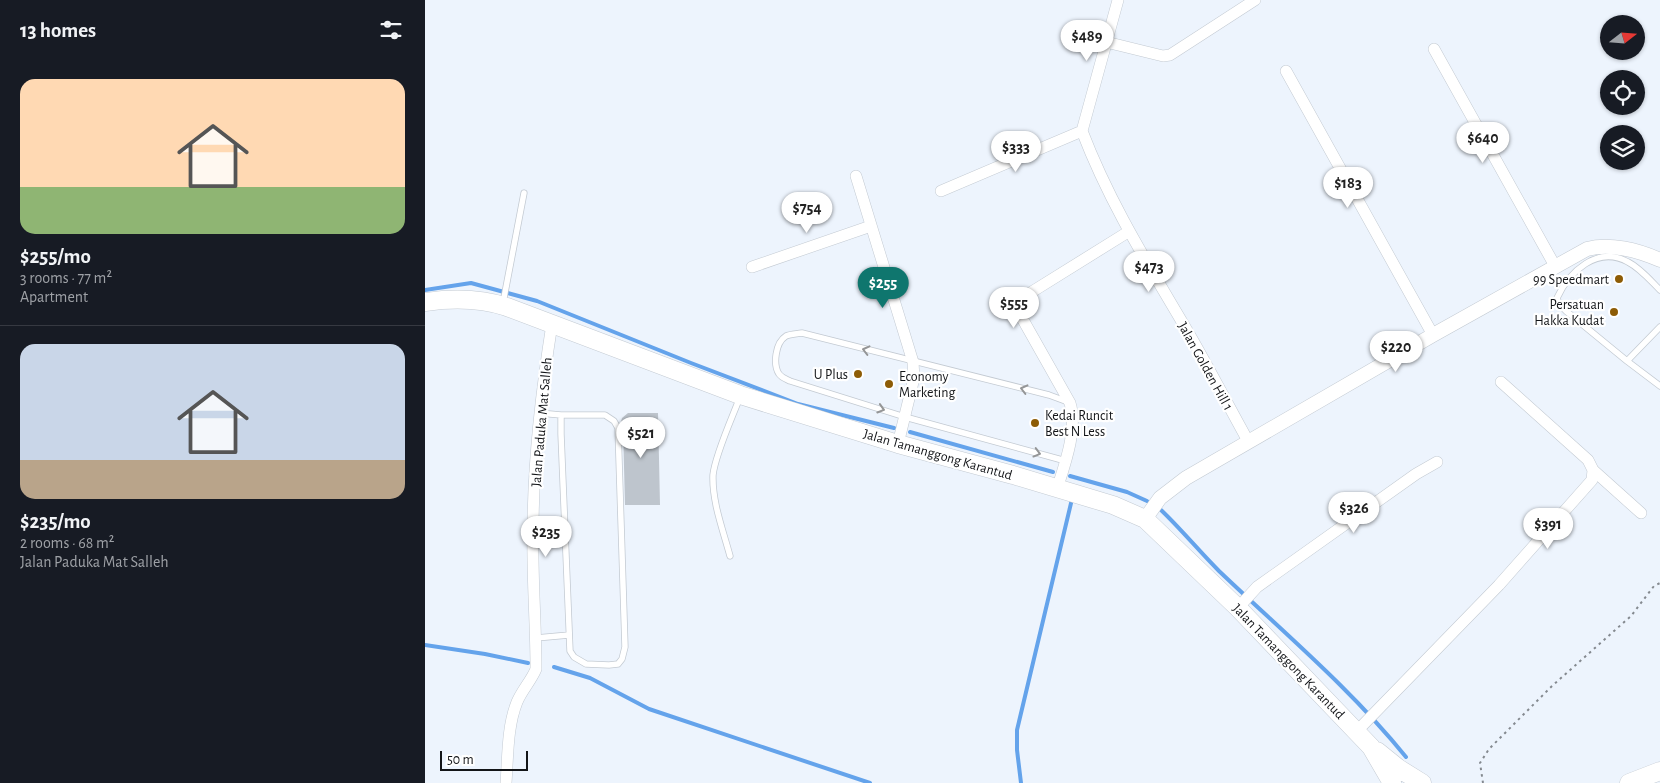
<!DOCTYPE html>
<meta charset="utf-8">
<style>
:root{--surface:#171b24;--page:#242831;--text:#f1f3f6;--muted:#9ea1a6;--line:#363941;--accent:#0f766e}
body{margin:0;font-family:"Alegreya Sans",sans-serif;background:var(--page);color:var(--text);height:100vh;display:flex;flex-direction:column;font-size:19px;white-space:nowrap}
*{box-sizing:border-box;margin:0}
p{font-size:16px;color:var(--muted)}
.icon{flex:none;width:28px;height:28px;fill:none;stroke:currentColor;stroke-width:2;stroke-linecap:round;stroke-linejoin:round}
.map{position:relative;flex:1;overflow:hidden}
.side{display:flex;flex-direction:column;background:var(--surface);width:425px}
.side>*{flex:none}
.needle{width:32px;rotate:73deg}
.tools{position:absolute;left:1175px;top:15px;display:grid;gap:10px}
.tools a{display:grid;place-items:center;width:45px;height:45px;border-radius:50%;background:var(--surface);box-shadow:0 1px 4px #0004;font-size:25px}
.scale{position:absolute;left:15px;bottom:12px;width:88px;box-sizing:border-box;padding-left:5px;border:2px solid #131518;border-top:0;font-size:14px;line-height:18px;white-space:nowrap;color:#131518;-webkit-text-stroke:4px #fff;paint-order:stroke}
.price{position:absolute;translate:-50% -42px;padding:0 11px;border-radius:18px;background:#fff;color:#222;font-size:16px;line-height:32px;filter:drop-shadow(0 1px 2px #0008)}
.price::after{content:'';position:absolute;left:50%;top:30px;width:15px;height:11px;margin-left:-8px;background:inherit;clip-path:polygon(0 0,100% 0,50% 100%)}
.price.on{background:var(--accent);color:#fff}
ul{padding:0;list-style:none}
li{display:grid;align-content:center;gap:10px;height:265px;padding:0 20px}
li+li{border-top:1px solid var(--line)}
li span{display:grid;place-items:center;height:155px;border-radius:15px;color:#555}
li>.icon{margin-inline-start:auto}
span .icon{width:90px;height:90px;fill:#fffc;stroke-width:1}
li b{font-size:21px}
h2{display:flex;justify-content:space-between;align-items:center;height:60px;padding:0 20px;font-size:21px}
main{display:flex;flex:1;min-height:0}
.map>svg:first-child{display:block}
</style>
<main>
<section class="side">
<h2>13 homes<svg class="icon" aria-label="filters" viewBox="0 0 24 24"><path d="M4 7h16M4 17h16"/><circle cx="9" cy="7" r="2"/><circle cx="15" cy="17" r="2"/></svg></h2>
<ul>
<li><span style="background:linear-gradient(#ffd9b3 70%,#8fb573 0)"><svg class="icon" aria-label="home" viewBox="0 0 24 24"><path d="M3 11l9-7 9 7M6 9v11h12V9"/></svg></span><div><b>$255/mo</b><p>3 rooms · 77 m²</p><p>Apartment</p></div></li>
<li><span style="background:linear-gradient(#c9d6e8 75%,#b9a48a 0)"><svg class="icon" aria-label="home" viewBox="0 0 24 24"><path d="M3 11l9-7 9 7M6 9v11h12V9"/></svg></span><div><b>$235/mo</b><p>2 rooms · 68 m²</p><p>Jalan Paduka Mat Salleh</p></div></li>
</ul>
</section>
<div class="map">
<svg width="1235" height="783" viewBox="0 0 1235 783">
<rect width="100%" height="100%" fill="#edf4fd"/>
<g fill="none" stroke-linecap="round" stroke-linejoin="round">
<path stroke="#64a3eb" stroke-width="4" d="M0,290l46,-7 66,18 154,62 107,41 96,24
M485,432l143,40
M645,476l57,16 20,9
M736,510c20,19 38,41 58,61 64,61 131,117 187,186
M0,645l60,9 43,9
M129,667l36,11 59,31 221,74
M596,783l-4,-33v-20l55,-231"/>
</g>
<path fill="#bec5cd" d="M203,413h30l2,92h-35l-2,-77 -2,-6 1,-4z"/>
<g fill="none" stroke-linecap="round" stroke-linejoin="round">
<g stroke="#c3cad2" stroke-width="7">
<path id="service" d="M1235,290c-10,-10 -20,-22 -32,-28 -31,-17 -59,10 -71,36l2,6 7,7 61,50 33,-34
M78,303l21,-110
M1202,361l33,25
M114,413l22,2v19l9,217 4,6 12,7 23,1 9,-1 4,-5 3,-12 -7,-219 -4,-7 -9,-6h-44
M641,461l-161,-44 -115,-36c-4,-2 -8,-3 -11,-7 -6,-9 -4,-31 7,-38 4,-2 10,-2 16,-3l247,62 19,7
M305,556c-7,-26 -18,-54 -17,-81 2,-20 19,-57 27,-78
M111,638l33,-3"/>
</g>
<g stroke="#c3cad2" stroke-width="12">
<path id="minor" d="M681,42l57,14 7,-1 85,-55
M1009,49l121,217
M861,71l147,264
M657,131c28,73 66,133 106,201 21,36 40,73 60,109
M657,131l36,-131
M431,176l57,186 1,16 -16,66
M516,191l141,-60
M327,267l119,-41
M1168,470l48,43
M632,489c8,-25 21,-61 13,-86l-48,-85 -1,-14 9,-11 98,-61
M813,608l19,-21 159,-113 21,-12
M931,732l143,-147 93,-105 1,-10 -5,-10 -87,-78
M81,783c2,-26 1,-56 11,-81 5,-12 14,-21 19,-33 0,-46 -4,-92 -3,-137 0,-70 8,-139 19,-208"/>
</g>
<g stroke="#c3cad2" stroke-width="15">
<path id="tertiary" d="M720,519l15,-21 26,-20 247,-143 154,-86c23,-6 51,1 73,11"/>
</g>
<g stroke="#c3cad2" stroke-width="19">
<path id="primary" d="M0,302c28,-4 55,-4 82,5l233,88 158,49 115,31 100,30 32,14 93,89 133,139 21,36
M952,751l21,17 24,15
M1204,783l31,-12"/>
</g>
<path stroke="#84898f" stroke-width="2" stroke-dasharray="2.5 4" stroke-linecap="butt" d="M1058,783l-3,-20 9,-14 63,-63 79,-70 23,-30 6,-3"/>
<use href="#service" stroke="#fff" stroke-width="5.5"/>
<use href="#minor" stroke="#fff" stroke-width="11"/>
<use href="#tertiary" stroke="#fff" stroke-width="14"/>
<use href="#primary" stroke="#fff" stroke-width="18"/>
</g>
<defs><path id="oneway-chevron" d="M-2-3.5L2.5 0L-2 3.5" fill="none" stroke-width="1.6" stroke-linecap="round" stroke-linejoin="round" transform="scale(1.25)"/></defs>
<g stroke="#959697">
<use href="#oneway-chevron" transform="translate(441 350) rotate(-166)"/>
<use href="#oneway-chevron" transform="translate(599 389) rotate(-166)"/>
<use href="#oneway-chevron" transform="translate(456 409) rotate(17)"/>
<use href="#oneway-chevron" transform="translate(612 453) rotate(15)"/>
</g>
<g fill="#8d5c06" stroke="#fff" stroke-width="2">
<circle cx="1194" cy="279" r="5"/>
<circle cx="1189" cy="312" r="5"/>
<circle cx="433" cy="374" r="5"/>
<circle cx="464" cy="384" r="5"/>
<circle cx="610" cy="423" r="5"/>
</g>
<g text-anchor="middle" stroke-width="4.5" stroke-linejoin="round" paint-order="stroke">
<g font-size="14" fill="#131518" stroke="#fff" text-anchor="end">
<text x="1184" y="284">99 Speedmart</text>
<text x="1179" y="309">Persatuan<tspan x="1179" dy="16">Hakka Kudat</tspan></text>
<text x="423" y="379">U Plus</text>
<text x="474" y="381" text-anchor="start">Economy<tspan x="474" dy="16">Marketing</tspan></text>
<text x="620" y="420" text-anchor="start">Kedai Runcit<tspan x="620" dy="16">Best N Less</tspan></text>
</g>
<g font-size="14" fill="#131518" stroke="#fff">
<text transform="translate(781 366) rotate(61)" y="5">Jalan Golden Hill 1</text>
<text transform="translate(116 422) rotate(-85)" y="5">Jalan Paduka Mat Salleh</text>
<text transform="translate(513 454) rotate(16)" y="5">Jalan Tamanggong Karantud</text>
<text transform="translate(864 661) rotate(46)" y="5">Jalan Tamanggong Karantud</text>
</g>
</g>
</svg>
<div class="tools">
<a><svg class="needle" viewBox="-14 -14 28 28"><path d="M0-13l5 13h-10z" fill="#e53935"/><path d="M0 13l5-13h-10z" fill="#9ea1a6"/></svg></a>
<a><svg class="icon" aria-label="locate" viewBox="0 0 24 24"><circle cx="12" cy="12" r="6"/><path d="M12 2v4M12 18v4M2 12h4M18 12h4"/></svg></a>
<a><svg class="icon" aria-label="layers" viewBox="0 0 24 24"><path d="M12 4l9 5-9 5-9-5zM3 14l9 5 9-5"/></svg></a>
</div>
<div class="scale">50 m</div>
<b class="price" style="left:662px;top:62px">$489</b>
<b class="price" style="left:1058px;top:164px">$640</b>
<b class="price" style="left:591px;top:173px">$333</b>
<b class="price" style="left:923px;top:209px">$183</b>
<b class="price" style="left:382px;top:234px">$754</b>
<b class="price" style="left:724px;top:293px">$473</b>
<b class="price on" style="left:458px;top:309px">$255</b>
<b class="price" style="left:589px;top:329px">$555</b>
<b class="price" style="left:971px;top:373px">$220</b>
<b class="price" style="left:216px;top:459px">$521</b>
<b class="price" style="left:929px;top:534px">$326</b>
<b class="price" style="left:1123px;top:550px">$391</b>
<b class="price" style="left:121px;top:558px">$235</b>
</div>
</main>
